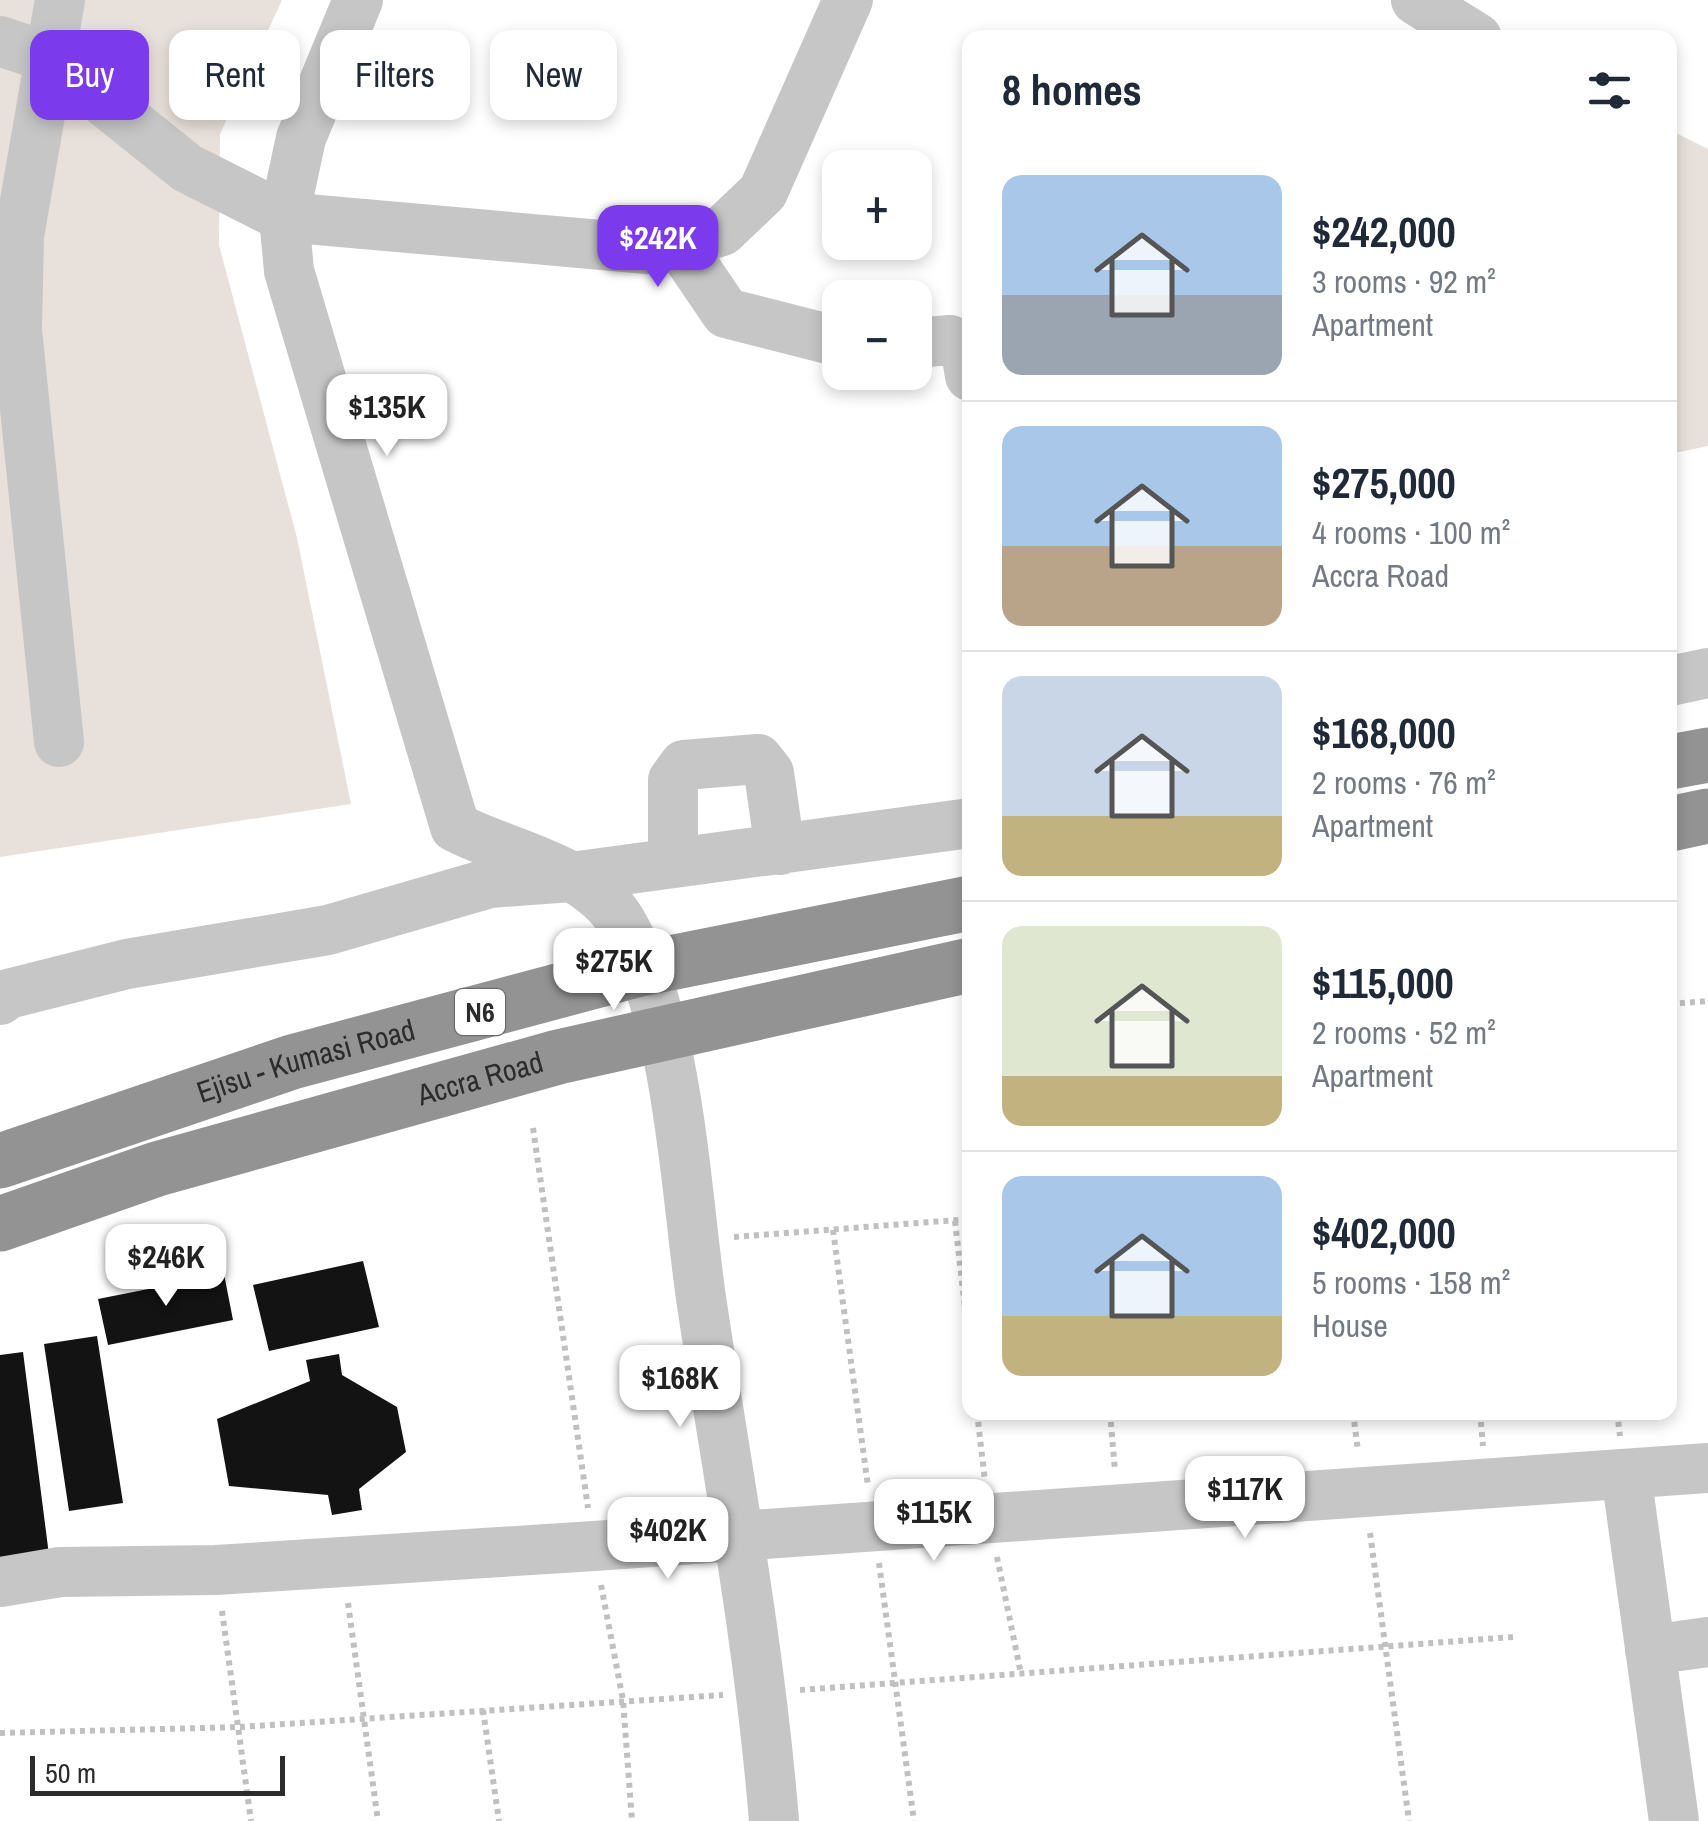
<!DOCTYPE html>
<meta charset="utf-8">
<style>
:root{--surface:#fff;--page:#f2f2f3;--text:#1f2937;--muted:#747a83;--line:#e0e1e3;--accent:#7c3aed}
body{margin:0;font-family:"Archivo Narrow",sans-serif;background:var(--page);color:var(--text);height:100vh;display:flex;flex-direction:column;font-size:38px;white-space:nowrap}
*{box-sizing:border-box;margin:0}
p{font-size:32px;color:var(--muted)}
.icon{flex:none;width:55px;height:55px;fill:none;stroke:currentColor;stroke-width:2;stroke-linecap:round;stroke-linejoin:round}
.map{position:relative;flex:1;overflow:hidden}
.sheet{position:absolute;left:962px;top:30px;width:715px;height:1390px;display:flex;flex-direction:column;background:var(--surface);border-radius:20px;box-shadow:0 5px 15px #0003}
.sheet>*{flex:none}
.top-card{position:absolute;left:30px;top:30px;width:782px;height:90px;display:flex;gap:20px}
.fabs{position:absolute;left:822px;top:150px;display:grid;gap:20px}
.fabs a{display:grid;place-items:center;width:110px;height:110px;border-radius:20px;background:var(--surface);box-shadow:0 5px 15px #0003;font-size:50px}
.scale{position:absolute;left:30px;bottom:25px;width:255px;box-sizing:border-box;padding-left:10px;border:5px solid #2c2c2c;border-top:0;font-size:28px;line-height:35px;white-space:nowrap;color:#2c2c2c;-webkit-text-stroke:8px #fff;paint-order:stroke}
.price{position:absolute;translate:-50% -85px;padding:0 22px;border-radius:20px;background:#fff;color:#222;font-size:32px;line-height:65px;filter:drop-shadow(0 2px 5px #0008)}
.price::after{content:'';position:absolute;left:50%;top:60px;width:30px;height:22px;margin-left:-15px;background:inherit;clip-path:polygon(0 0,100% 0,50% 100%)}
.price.on{background:var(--accent);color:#fff}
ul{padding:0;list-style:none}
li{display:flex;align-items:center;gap:30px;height:250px;padding:0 40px}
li+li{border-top:2px solid var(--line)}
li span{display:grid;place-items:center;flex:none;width:280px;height:200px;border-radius:20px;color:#555}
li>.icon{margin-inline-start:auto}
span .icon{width:120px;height:120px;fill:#fffc;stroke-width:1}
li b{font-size:42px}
h2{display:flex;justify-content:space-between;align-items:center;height:120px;padding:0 40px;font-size:42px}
.tag{padding:0 35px;border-radius:20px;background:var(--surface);box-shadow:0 5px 15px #0003;font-size:35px;line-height:90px}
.tag.on{background:var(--accent);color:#fff}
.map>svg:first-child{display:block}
</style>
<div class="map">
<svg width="1708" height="1821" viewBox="0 0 1708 1821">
<rect width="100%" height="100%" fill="#fff"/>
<path fill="#e8e0da" d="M0,0h282l-62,134 -1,111 78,293 54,266 -351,53z
M1670,130l38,19v297l-38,8z"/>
<path fill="#131313" d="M363,1261l16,66 -110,24 -16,-66z
M224,1274l9,46 -125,25 -10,-46z
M97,1336l26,167 -54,8 -25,-167z
M23,1352l26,203 -49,7v-207z
M339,1354l3,21 55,32 9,45 -47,37 3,21 -30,5 -4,-20 -99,-9 -12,-67 93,-38 -4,-21z"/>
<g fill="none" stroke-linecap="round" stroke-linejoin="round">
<path stroke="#c0c0c0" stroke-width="6" stroke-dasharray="5 5" stroke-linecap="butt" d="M1670,1004l38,-3
M533,1128l55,380
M955,1221l15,130
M833,1230l35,256
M734,1237l236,-18
M977,1412l8,69
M1110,1412l5,59
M1353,1412l5,39
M1480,1412l3,34
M1617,1412l3,24
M1370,1533l39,288
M997,1557l24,117
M879,1563l35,258
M601,1585l22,115 9,121
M348,1603l30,218
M222,1611l29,210
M800,1690l713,-53
M483,1710l16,111
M0,1733l240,-6 483,-32"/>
<path stroke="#c6c6c6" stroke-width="50" d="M358,0l-57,138 -17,79 5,54 166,556c53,28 133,39 167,96 57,99 63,262 79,375 26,174 59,347 73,523
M1416,0l61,38
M0,41l50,17 137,110 97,49 374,33 64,-19 41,-39 85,-192
M679,244l47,69 114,29
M915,343l35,-3 16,11 4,25
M1670,681l38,-8
M59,742l-42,-412 2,-94 41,-236
M673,863v-83l11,-15 74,-6 11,14 11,77
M0,1000l8,-6 119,-30 201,-34 162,-47 81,-6 399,-54
M1626,1474l48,347
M0,1582l60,-10 156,-2 378,-24 1114,-78
M1650,1650l58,-8"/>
<g stroke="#939393" stroke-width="55">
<path d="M1670,762l38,-7"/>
<path d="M1670,824l38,-8"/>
<path id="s1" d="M0,1161l292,-99 348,-93 330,-66"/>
<path id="s2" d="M0,1224l157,-55 401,-112 412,-92"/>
</g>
</g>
<g text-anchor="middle" stroke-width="10" stroke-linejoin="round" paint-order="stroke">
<rect fill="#fff" stroke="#6b6b6b" stroke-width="2.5" x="455" y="989" width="50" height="46" rx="8"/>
<g font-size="28" font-weight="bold" fill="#2c2c2c">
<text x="480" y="1022">N6</text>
</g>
<g font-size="30" fill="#2c2c2c" stroke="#fff">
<text dy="10" stroke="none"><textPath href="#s1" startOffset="322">Ejisu - Kumasi Road</textPath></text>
<text dy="10" stroke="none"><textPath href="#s2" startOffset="502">Accra Road</textPath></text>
</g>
</g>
</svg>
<div class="fabs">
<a>+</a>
<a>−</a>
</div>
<div class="scale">50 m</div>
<b class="price on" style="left:658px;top:290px">$242K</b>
<b class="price" style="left:387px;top:459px">$135K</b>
<b class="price" style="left:614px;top:1013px">$275K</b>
<b class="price" style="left:166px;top:1309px">$246K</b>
<b class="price" style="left:680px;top:1430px">$168K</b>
<b class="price" style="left:1245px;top:1541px">$117K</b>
<b class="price" style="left:934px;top:1564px">$115K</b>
<b class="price" style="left:668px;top:1582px">$402K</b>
<div class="top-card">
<a class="tag on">Buy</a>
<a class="tag">Rent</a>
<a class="tag">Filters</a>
<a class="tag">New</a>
</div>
<section class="sheet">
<h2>8 homes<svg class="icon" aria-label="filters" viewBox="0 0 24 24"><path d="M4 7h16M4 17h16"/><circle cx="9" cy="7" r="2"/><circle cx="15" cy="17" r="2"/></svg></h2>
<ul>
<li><span style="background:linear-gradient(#a9c7e8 60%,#9aa5b1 0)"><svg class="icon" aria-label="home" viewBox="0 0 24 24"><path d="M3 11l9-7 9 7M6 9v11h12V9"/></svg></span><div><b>$242,000</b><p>3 rooms · 92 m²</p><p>Apartment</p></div></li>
<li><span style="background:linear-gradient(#a9c7e8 60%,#b9a48a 0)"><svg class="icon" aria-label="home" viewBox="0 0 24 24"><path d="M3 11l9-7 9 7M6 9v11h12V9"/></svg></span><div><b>$275,000</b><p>4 rooms · 100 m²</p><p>Accra Road</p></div></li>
<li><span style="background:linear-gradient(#c9d6e8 70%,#c2b280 0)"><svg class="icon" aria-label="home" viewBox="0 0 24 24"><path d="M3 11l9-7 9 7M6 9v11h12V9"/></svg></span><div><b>$168,000</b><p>2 rooms · 76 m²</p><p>Apartment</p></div></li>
<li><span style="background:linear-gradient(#dfe7d0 75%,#c2b280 0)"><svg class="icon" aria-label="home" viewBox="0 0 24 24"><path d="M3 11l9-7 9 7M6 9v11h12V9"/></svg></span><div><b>$115,000</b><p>2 rooms · 52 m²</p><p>Apartment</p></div></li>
<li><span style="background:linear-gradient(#a9c7e8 70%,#c2b280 0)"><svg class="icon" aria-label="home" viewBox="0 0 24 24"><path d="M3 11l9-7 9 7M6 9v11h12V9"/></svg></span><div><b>$402,000</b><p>5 rooms · 158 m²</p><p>House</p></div></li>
</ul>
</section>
</div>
